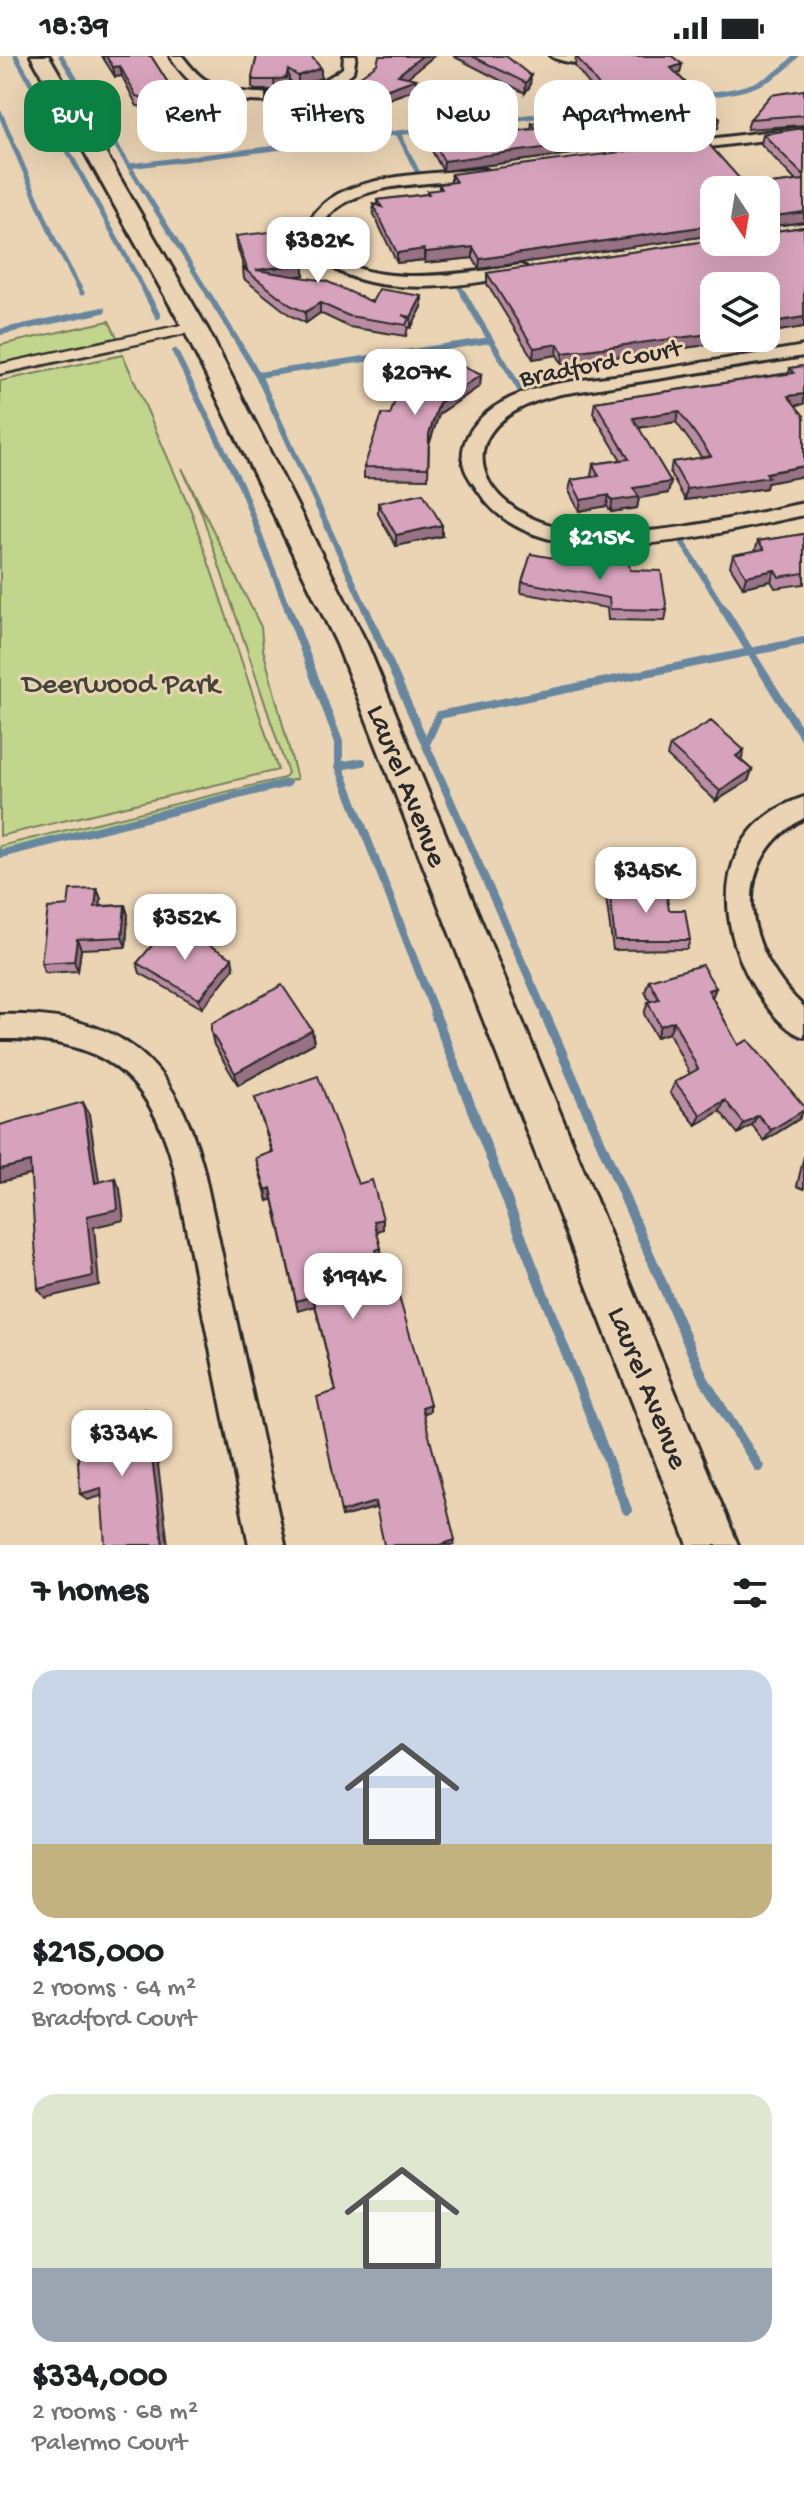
<!DOCTYPE html>
<meta charset="utf-8">
<style>
:root{--surface:#fff;--page:#f2f2f2;--text:#202124;--muted:#757577;--accent:#0b8043}
body{margin:0;font-family:"Gochi Hand",sans-serif;background:var(--page);color:var(--text);height:100vh;display:flex;flex-direction:column;font-size:30px;white-space:nowrap}
*{box-sizing:border-box;margin:0}
p{font-size:26px;color:var(--muted)}
.icon{flex:none;width:44px;height:44px;fill:none;stroke:currentColor;stroke-width:2;stroke-linecap:round;stroke-linejoin:round}
.map{position:relative;height:1489px;overflow:hidden}
.panel{display:flex;flex-direction:column;background:var(--surface);flex:1}
.panel>*{flex:none}
.hud{position:absolute;left:24px;top:24px;width:756px;height:72px;display:flex;gap:16px}
.needle{width:52px;rotate:168deg}
.buttons{position:absolute;left:700px;top:120px;display:grid;gap:16px}
.buttons a{display:grid;place-items:center;width:80px;height:80px;border-radius:16px;background:var(--surface);box-shadow:0 8px 32px #0002;font-size:40px}
.price{position:absolute;translate:-50% -68px;padding:0 18px;border-radius:16px;background:#fff;color:#222;font-size:26px;line-height:52px;filter:drop-shadow(0 2px 4px #0008)}
.price::after{content:'';position:absolute;left:50%;top:48px;width:24px;height:18px;margin-left:-12px;background:inherit;clip-path:polygon(0 0,100% 0,50% 100%)}
.price.current{background:var(--accent);color:#fff}
ul{padding:0;list-style:none}
li{display:grid;align-content:center;gap:16px;height:424px;padding:0 32px}
li span{display:grid;place-items:center;height:248px;border-radius:24px;color:#555}
li>.icon{margin-inline-start:auto}
span .icon{width:144px;height:144px;fill:#fffc;stroke-width:1}
li b{font-size:34px}
h2{display:flex;justify-content:space-between;align-items:center;height:96px;padding:0 32px;font-size:34px}
.tag{padding:0 28px;border-radius:24px;background:var(--surface);box-shadow:0 8px 32px #0002;font-size:28px;line-height:72px}
.tag.current{background:var(--accent);color:#fff}
.status{display:flex;justify-content:space-between;align-items:center;height:56px;padding:0 40px;background:var(--surface);direction:ltr}
.status svg{height:22px;fill:currentColor}
.map>svg:first-child{display:block}
</style>
<div class="status"><b>18:39</b><svg viewBox="0 0 49 12"><path d="M0 12V9h3v3zM5 12V6h3v6zM10 12V3h3v9zM15 12V0h3v12zM26 1h20v11H26zM47 4h2v5h-2z"/></svg></div>
<div class="map">
<svg width="804" height="1489" viewBox="0 0 804 1489">
<rect width="100%" height="100%" fill="#ebd4b4"/>
<filter id="ink" filterUnits="userSpaceOnUse"><feTurbulence type="fractalNoise" baseFrequency=".0125" numOctaves="2"/><feDisplacementMap in="SourceGraphic" scale="16" xChannelSelector="R" yChannelSelector="G"/><feConvolveMatrix kernelMatrix="1 2 1 2 8 2 1 2 1" color-interpolation-filters="sRGB"/></filter>
<g filter="url(#ink)">
<path fill="#c1d68c" stroke="#76805c" stroke-width="2" d="M109,265l14,28 -123,27v-31z
M123,299l69,158 86,257 -278,66v-455z
M182,412l79,159 2,22 34,130 -297,73v-6l284,-68 4,-5 -87,-262z"/>
<g fill="none" stroke-linecap="round" stroke-linejoin="round">
<path stroke="#67879f" stroke-width="5" d="M16,0l132,241
M61,0l149,241
M689,41c40,-4 80,-8 107,-41
M297,43l18,44
M0,57l55,129 27,51
M398,77l19,38
M129,110l487,-60
M459,230l7,11"/>
<path stroke="#67879f" stroke-width="6" d="M147,239l11,21
M209,239l49,80 108,235
M464,239l57,96
M0,276l103,-22
M175,296l66,134 47,124
M258,319l233,-35
M683,487l41,67"/>
<path stroke="#67879f" stroke-width="8" d="M288,552l51,134v24l97,250
M365,552l181,408
M723,552l81,130
M427,686l12,-27 365,-74
M339,710l23,-4
M0,798l287,-71"/>
<path stroke="#67879f" stroke-width="10" d="M435,958l192,496
M545,958l159,366 55,87"/>
<g stroke="#2b2b2b" stroke-width="14">
<path id="lane" d="M0,313l194,-42"/>
</g>
<g stroke="#2b2b2b" stroke-width="6">
<path id="street" d="M170,0h12c7,8 13,17 22,23 40,23 104,17 139,-11l1,-12h12l-3,16c-39,33 -114,40 -159,12 -10,-7 -17,-18 -24,-28z
M551,0h76c-15,10 -61,10 -76,0z
M804,71v8l-127,16 -7,-4 7,-4z
M482,113l5,1v6c-46,10 -96,3 -139,25 -11,6 -27,17 -24,32 12,65 151,39 196,32l6,2v6c-55,14 -196,34 -216,-37 -6,-18 14,-34 28,-42 43,-21 97,-20 144,-25z
M804,290v10l-243,38c-124,28 -87,123 14,136 75,10 156,-12 229,-27v12c-87,18 -266,69 -325,-23 -5,-8 -13,-17 -15,-26 -7,-27 16,-51 37,-63 39,-22 87,-23 130,-29 57,-9 115,-18 173,-28z
M804,741v21c-80,44 -58,136 0,189v30c-22,-8 -39,-32 -51,-52 -41,-70 -37,-159 51,-188z
M0,959c117,-3 174,41 203,152l82,378h-36l-75,-378c-25,-96 -75,-130 -174,-128z"/>
</g>
<g stroke="#2b2b2b" stroke-width="6">
<path id="secondary" d="M31,0h18l159,274 159,314 371,901h-50l-351,-901 -153,-314z"/>
</g>
<use href="#lane" stroke="#ebd4b4" stroke-width="9"/>
<use href="#street" fill="#ebd4b4" fill-rule="evenodd"/>
<use href="#secondary" fill="#ebd4b4" fill-rule="evenodd"/>
</g>
<path fill="#b98ca2" stroke="#2b2b2b" stroke-width="2" d="M102,0h49l31,49 1,10 -27,-7 -3,2 -16,-4 -15,-30 -7,1z
M257,0l64,12v10l-23,8 -9,-6 -2,8 -12,2h-20l-3,-3v-10z
M434,0l-27,21 9,12 -98,35 -2,-4 -1,-10 13,-9 -11,-6 -1,-10 24,6z
M453,0h53l24,30 -5,7z
M576,0l106,8 -2,9 -3,1 43,44 -2,10 -24,3 -2,7 -249,33 -12,-22 1,-10 9,-1v-5l34,2 56,-6 1,-6 80,-9 -37,-48z
M804,34v35l-57,4 3,-10z
M283,37l1,10 -4,18 -14,-17v-10z
M804,72v94l-38,5 -52,-37v45l-235,34 -6,-11 -48,5 -1,-3 -27,3 -23,-48 -1,-11 4,1v-5l50,-6v-3l12,-1v-6l12,-1v-9l296,13 49,-6 -35,-37 2,-10z
M804,171v100l-38,6v-47l-67,60 -137,18 -5,-9 -24,4 -46,-75v-11z
M236,180l49,14 19,25 -10,1 78,26 50,5 -11,21 -3,-1 -2,9 -57,-9 -29,-14 -14,10 -15,-7 -47,-37 -1,-11h1l-7,-22z
M804,310v38l-9,2 9,10v60l-37,7 -1,5 -81,12 -15,-27 2,-11 30,-4 -26,-36 -38,6 33,54 -3,11 -29,5 -2,10 -26,4 -4,-6 -28,5 -10,-20 2,-11 21,-3 -1,-2 2,-11 28,-4 -28,-47 2,-11 194,-29 1,-5z
M444,312l37,7 -1,11 -41,28 -10,31 -1,34 -64,-1v-11l57,-94z
M378,447l64,33 -46,10 -18,-32z
M804,478v50l-29,4 -4,-7 -28,6 -13,-21 3,-11 22,-4 3,-10z
M630,514l37,40 -2,11 -57,-1 -1,-12 -86,-15 1,-11z
M670,690l74,4 -3,10 11,10 -4,11 -32,20 -49,-45z
M609,831l60,23 21,30 -3,9 -74,1 -7,-53z
M97,833l4,10 -1,7 25,-1 3,10 -2,32 -45,2 -3,22 -33,2 -4,-10 27,-57z
M137,907l97,5 -32,40 -62,-35z
M649,924l63,17 26,48 61,74 -35,22 -12,-16 -14,9 -18,-23 -24,14 -26,-32 5,-11 15,-8 -21,-41 -13,4 -12,-23 4,-12h2l-5,-10z
M312,974l2,13 -76,42 -24,-40 -3,-13z
M255,1042l103,86 25,45 -6,2 5,28 -3,1 11,40 40,111 -6,2 -49,95 -33,9 -6,-126 -21,-85 -17,5 -25,-112 -5,2 -9,-31 -3,-12 16,-6z
M804,1100v33l-7,-3z"/>
<path fill="#967284" stroke="#2b2b2b" stroke-width="2" d="M422,0h12l-36,29v-10z
M682,8l-2,9 -11,4 2,-9z
M120,10l2,10 -7,1 -2,-10z
M321,12v10l-23,8v-10z
M288,14l1,10 -2,8 -12,2 -1,-10z
M531,20l-1,10 -5,7 1,-10z
M416,23v10l-98,35v-10z
M283,37l1,10 -4,18 -1,-10z
M155,42l1,10 -3,2 -2,-10z
M720,62l-2,10 -24,3 -2,7 -249,33 1,-10 244,-39z
M804,156v10l-38,5 2,-10z
M714,169v10l-235,34 1,-10z
M473,191v11l-48,5 1,-11z
M424,193v11l-27,3v-10z
M304,208v11l-45,6 -3,-11z
M422,240v11l-11,21v-11z
M320,247v10l-14,10 -1,-11z
M804,261v10l-38,6v-10z
M714,277v5h25l-40,8 -137,18 1,-11z
M558,288l-1,11 -24,4 1,-11z
M481,319l-1,11 -41,28 -10,31v-11l10,-31z
M804,338v10l-20,3 4,-11z
M679,355l-3,11 -45,7 2,-11z
M804,410v10l-37,7 -1,5 -81,12 2,-11z
M671,426l-3,11 -29,5 -2,10 -26,4 1,-11 21,-13z
M609,439l-2,11 -28,5 2,-11z
M442,469v11l-46,10v-11z
M775,514l-4,11 -28,6 3,-11z
M744,694l-3,11 -5,-5z
M752,714l-4,11 -32,20 4,-10z
M97,833l4,10 -2,17 -4,-9z
M125,849l3,10 -2,32 -4,-10z
M77,883l4,10 -3,22 -4,-10z
M232,902l2,10 -32,40 -3,-9z
M716,932l-5,12 -3,-10z
M674,965l-5,12 -13,4 4,-11z
M312,974l2,13 -76,42 -3,-12z
M725,1044l-5,11 -24,14 5,-10z
M83,1046l6,12 12,80 -6,-11z
M804,1054l-5,9 -35,22 7,-11z
M758,1059l-6,10 -14,9 6,-10z
M30,1106l8,11 -38,9v-13z
M115,1122l5,11 4,31 -30,7 5,58 -54,13 -7,-9z
M271,1132l2,11 -5,2 -2,-11z
M383,1163v10l-8,3 -1,-11z
M381,1192l1,11 -6,1v-10z
M313,1240l2,10 -17,5 -2,-10z
M430,1348v7l-8,3v-7z
M146,1354l6,7 16,128h-5z
M101,1432l7,6 -20,6 -8,-6z
M375,1446v6l-33,9 -1,-5z
M455,1484l-1,5h-14z"/>
<path fill="#d7a3bc" stroke="#2b2b2b" stroke-width="2" d="M106,0h45l31,49 -27,-7 -4,2 -15,-4 -16,-30 -7,1z
M257,0h54l10,12 -23,8 -10,-6 -2,8 -12,2h-20l-2,-3z
M379,0h43l-24,19 18,4 -98,35 -3,-4 20,-15 -19,-10 14,-6 10,12 37,-27z
M472,0h34l25,20 -5,7z
M576,0h96l10,8 -11,4 49,50 -32,4 6,6 -250,33 -12,-22 12,-1 -3,-5 31,-3 3,5 61,-6 -4,-6 88,-10z
M804,34v25l-54,4 21,-24z
M283,37l-4,18 -13,-17z
M804,72v48l-41,-42z
M706,85l41,46 57,-7v32l-36,5 -2,10v-37h-52v35l-234,34 -7,-12 -47,5 -2,-3 -27,4 -24,-49 9,3 -5,-7 52,-6 -2,-3 15,-2 -3,-5 17,-2 -5,-8z
M804,171v90l-38,6v-37h-52v47l-13,2 -138,18 -5,-9 -24,4 -47,-75 227,-33v2h52v-12l3,2z
M278,175l7,19 19,14 -48,6 70,11 46,21 7,-13 43,7 -11,21 -9,-2 7,3 -3,7 -57,-9 -29,-13 -15,9 -15,-7 -47,-37 4,1 -11,-33z
M454,306l27,13 -42,28 -10,31 -1,34 -64,-1 18,-53 8,1 13,-38 11,-7 7,3 15,-9 8,4z
M804,310v28l-16,2 16,20v50l-38,7 3,4 -82,12 -15,-27 39,-6 -32,-45 -46,7 38,64 -38,6 6,9 -27,4 -3,-6 -28,5 -10,-20 28,-4 -6,-12 36,-5 -34,-57 199,-29 -4,-5z
M423,437l19,32 -46,10 -18,-32z
M804,478v39l-25,4 -4,-7 -29,6 -13,-21 31,-6 -6,-8z
M531,498l51,9h47l1,7 31,1 6,39 -57,-1 -1,-11 -87,-16z
M711,665l33,29 -8,6 16,14 -32,21 -50,-45z
M665,830l4,24h16l5,30h-75l-6,-53z
M97,833l-2,18 30,-2 -3,32 -45,2 -3,22 -33,2 7,-55 20,-2 2,-16z
M165,874l18,10 6,-6 43,24 -33,41 -62,-36z
M702,909l14,23 -8,2 30,55 10,-5 56,66v4l-33,20 -13,-15 -14,9 -19,-24 -24,15 -26,-33 23,-13 -24,-48 -14,5 -12,-24 11,-3 -10,-19z
M282,929l30,45 -77,43 -24,-41v-8z
M318,1020l40,108 14,-4 11,39 -9,2 7,27 -5,2 14,50 9,-3 31,107 -8,3 33,133 -15,5h-56l-9,-43 -34,10 -24,-115 19,-6 -23,-95 -17,5 -25,-113 -5,2 -10,-32 17,-6 -18,-54z
M83,1046l12,81 20,-5 3,31 -31,7 6,60 -55,13 -8,-127 -30,7v-44z
M146,1354l17,135h-58l-4,-57 -21,6 -4,-66z"/>
</g>
<g text-anchor="middle" stroke-width="6" stroke-linejoin="round" paint-order="stroke">
<g font-size="26" fill="#2b2b2b" stroke="#ebd4b4">
<text transform="translate(600 305) rotate(-11)" y="9">Bradford Court</text>
</g>
<g font-size="30" fill="#42453a" stroke="#ebd4b4">
<text x="121" y="636">Deerwood Park</text>
</g>
<g font-size="30" fill="#2b2b2b" stroke="#ebd4b4">
<text transform="translate(409 729) rotate(68)" y="10">Laurel Avenue</text>
<text transform="translate(650 1331) rotate(68)" y="10">Laurel Avenue</text>
</g>
</g>
</svg>
<div class="buttons">
<a><svg class="needle" viewBox="-14 -14 28 28"><path d="M0-13l5 13h-10z" fill="#e53935"/><path d="M0 13l5-13h-10z" fill="#757577"/></svg></a>
<a><svg class="icon" aria-label="layers" viewBox="0 0 24 24"><path d="M12 4l9 5-9 5-9-5zM3 14l9 5 9-5"/></svg></a>
</div>
<b class="price" style="left:318px;top:229px">$382K</b>
<b class="price" style="left:415px;top:361px">$207K</b>
<b class="price current" style="left:600px;top:526px">$215K</b>
<b class="price" style="left:646px;top:859px">$345K</b>
<b class="price" style="left:185px;top:906px">$352K</b>
<b class="price" style="left:353px;top:1265px">$194K</b>
<b class="price" style="left:122px;top:1422px">$334K</b>
<div class="hud">
<a class="tag current">Buy</a>
<a class="tag">Rent</a>
<a class="tag">Filters</a>
<a class="tag">New</a>
<a class="tag">Apartment</a>
</div>
</div>
<section class="panel">
<h2>7 homes<svg class="icon" aria-label="filters" viewBox="0 0 24 24"><path d="M4 7h16M4 17h16"/><circle cx="9" cy="7" r="2"/><circle cx="15" cy="17" r="2"/></svg></h2>
<ul>
<li><span style="background:linear-gradient(#c9d6e8 70%,#c2b280 0)"><svg class="icon" aria-label="home" viewBox="0 0 24 24"><path d="M3 11l9-7 9 7M6 9v11h12V9"/></svg></span><div><b>$215,000</b><p>2 rooms · 64 m²</p><p>Bradford Court</p></div></li>
<li><span style="background:linear-gradient(#dfe7d0 70%,#9aa5b1 0)"><svg class="icon" aria-label="home" viewBox="0 0 24 24"><path d="M3 11l9-7 9 7M6 9v11h12V9"/></svg></span><div><b>$334,000</b><p>2 rooms · 68 m²</p><p>Palermo Court</p></div></li>
</ul>
</section>
